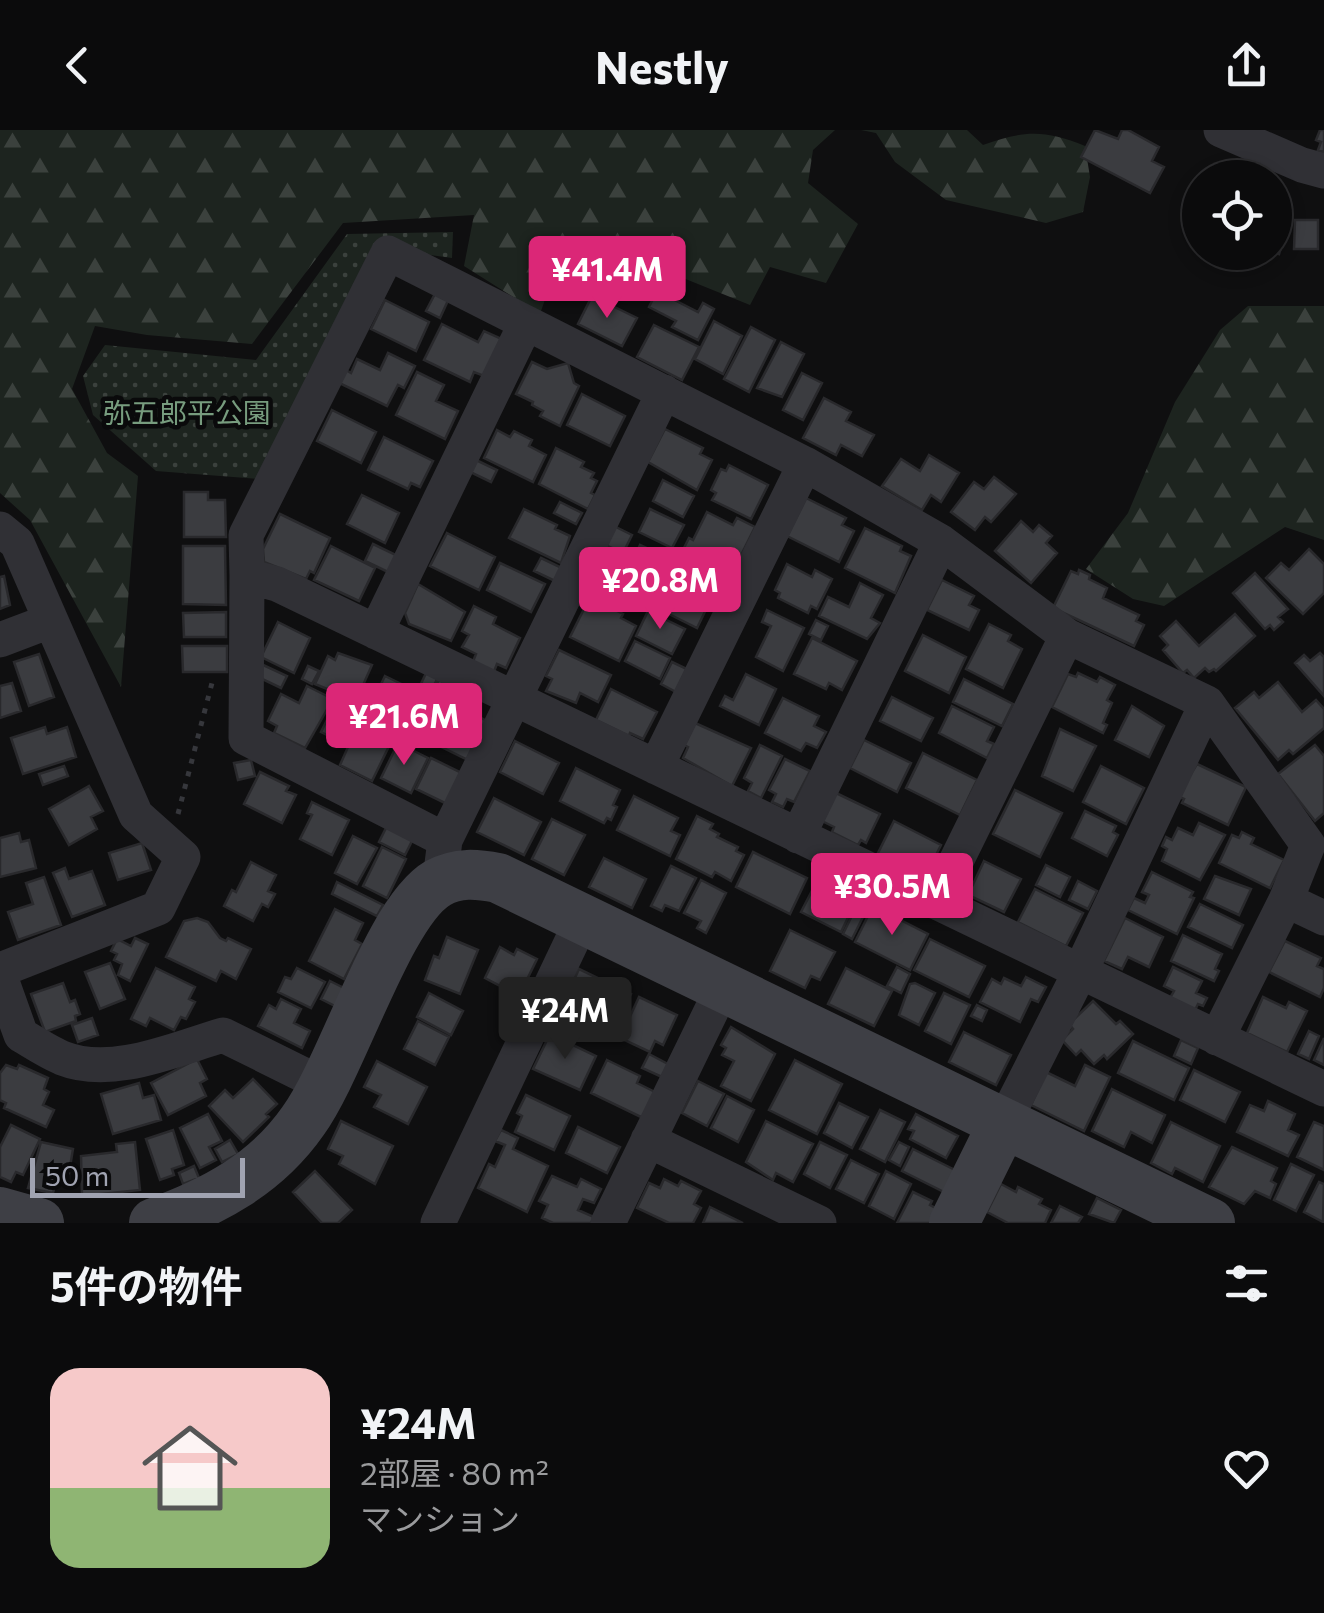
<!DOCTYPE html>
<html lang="ja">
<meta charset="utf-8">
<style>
:root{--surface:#0b0b0c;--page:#141415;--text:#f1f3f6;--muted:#9a9b9d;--line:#2b2b2d;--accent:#db2777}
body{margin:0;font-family:Commissioner,"Noto Sans JP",sans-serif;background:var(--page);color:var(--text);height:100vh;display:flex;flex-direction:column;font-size:38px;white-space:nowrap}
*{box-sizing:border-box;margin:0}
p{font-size:32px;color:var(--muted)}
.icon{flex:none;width:55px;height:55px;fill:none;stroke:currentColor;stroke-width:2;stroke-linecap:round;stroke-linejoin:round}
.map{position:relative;height:1093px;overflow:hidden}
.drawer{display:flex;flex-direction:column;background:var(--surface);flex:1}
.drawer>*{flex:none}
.fabs{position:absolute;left:1182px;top:30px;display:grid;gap:20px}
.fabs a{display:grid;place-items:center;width:110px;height:110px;border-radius:50%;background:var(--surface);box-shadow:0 5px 15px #0003,0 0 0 2px var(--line);font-size:50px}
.scale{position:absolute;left:30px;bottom:25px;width:215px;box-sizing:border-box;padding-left:10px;border:5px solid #a0a3b1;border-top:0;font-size:28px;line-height:35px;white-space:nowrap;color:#a0a3b1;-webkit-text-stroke:8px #0a0a0b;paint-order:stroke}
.price{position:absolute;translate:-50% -85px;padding:0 22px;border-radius:10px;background:var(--accent);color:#fff;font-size:32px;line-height:65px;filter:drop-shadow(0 2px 5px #0008)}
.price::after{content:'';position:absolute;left:50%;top:60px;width:30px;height:22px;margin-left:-15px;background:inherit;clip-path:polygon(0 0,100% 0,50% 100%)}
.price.current{background:#222;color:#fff}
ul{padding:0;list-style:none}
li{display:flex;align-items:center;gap:30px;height:250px;padding:0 50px}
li+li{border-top:2px solid var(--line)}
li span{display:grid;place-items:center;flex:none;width:280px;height:200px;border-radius:30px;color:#555}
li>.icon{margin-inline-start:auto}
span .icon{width:120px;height:120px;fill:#fffc;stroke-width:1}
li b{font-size:42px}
h2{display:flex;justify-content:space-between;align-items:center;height:120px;padding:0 50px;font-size:42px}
header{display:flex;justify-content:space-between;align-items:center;height:130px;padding:0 50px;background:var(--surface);font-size:45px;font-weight:700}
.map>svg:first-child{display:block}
</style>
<header><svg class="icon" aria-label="back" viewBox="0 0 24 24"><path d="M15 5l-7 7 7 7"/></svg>Nestly<svg class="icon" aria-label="share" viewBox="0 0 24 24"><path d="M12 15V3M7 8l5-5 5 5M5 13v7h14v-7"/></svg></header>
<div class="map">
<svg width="1324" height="1093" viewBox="0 0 1324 1093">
<defs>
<pattern id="green-dots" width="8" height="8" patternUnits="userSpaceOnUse" patternTransform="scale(2.5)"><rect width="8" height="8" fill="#1d241f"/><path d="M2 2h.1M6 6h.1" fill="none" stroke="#3b413d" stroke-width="1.8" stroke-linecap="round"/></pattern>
<pattern id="forest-firs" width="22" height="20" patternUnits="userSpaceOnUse" patternTransform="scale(2.5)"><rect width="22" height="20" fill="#1d241f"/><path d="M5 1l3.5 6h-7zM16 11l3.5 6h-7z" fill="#3b413d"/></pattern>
</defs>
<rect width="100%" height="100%" fill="#0f0f10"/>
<path fill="url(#green-dots)" d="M453,102l-1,26 -80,-11 -114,232 -102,-8 -63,-56 -10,-39 22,-31 151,15 91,-126z"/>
<path fill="url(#forest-firs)" d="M0,0h835l-22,20 -5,33 50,41 -32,59 -56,-16 -20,38 -161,-65 -28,13 -21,61 -76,-48 10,-51 -131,8 -91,121 -105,-9 -52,-9 -23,63 35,64 31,23 -17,211 -91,-167 -30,-27z
M861,0h106l16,15c41,-15 62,-15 102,1l5,31 -7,35 -37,11 -100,-23 -51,-38 -19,-29z
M1248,176h76v234l-39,-13 -121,79 -31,-7 -47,-30 42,-56 47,-111 45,-72z"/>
<path fill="#3b3c40" stroke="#29292c" stroke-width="2.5" d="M1095,0l23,9 4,-9h6l31,17 -7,14 12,6 -14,26 -69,-36z
M1320,0h4v22l-6,-2 3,-8 -5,-2z
M1275,72l8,3 -6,21 10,3 -8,25 -5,-2z
M1295,90h23v29h-24z
M597,132l14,7 -11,21 -13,-7z
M438,158l13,6 -11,24 -14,-7z
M657,161l41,21 5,-9 11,6 -16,31 -26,-13 4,-6 -27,-14z
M592,166l45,22 -15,28 -44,-22z
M385,170l44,22 -13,29 -45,-22z
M714,191l28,15 -19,38 -28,-15z
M442,194l36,18 6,-11 18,8 -18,37 -10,-4 -4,10 -46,-22z
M654,195l45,22 -17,33 -45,-23z
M751,197l24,13 -26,52 -25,-13z
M781,212l23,12 -22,43 -25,-9z
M388,223l27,13 -11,22 -6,-3 -11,21 -50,-24 7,-13 7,4 6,-14 23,11z
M532,232l15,7 21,-6 6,20 5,3 -19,40 -20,-10 3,-5 -11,-6 1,-3 -17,-8z
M417,242l27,13 -8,16 22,10 -13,28 -49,-24z
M802,243l20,10 -19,37 -20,-10z
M582,264l43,22 -15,30 -43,-21z
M824,268l27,14 -5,9 28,14 -12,21 -21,-11 -5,10 -33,-17z
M332,280l44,22 -15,31 -44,-22z
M665,299l38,19 -3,6 12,6 -15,30 -49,-28z
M497,300l13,7 4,-6 18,9 -3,6 17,9 -13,27 -49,-24z
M384,307l49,24 -13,26 -9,-4 -3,6 -40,-19z
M556,318l28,14 -3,5 13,6 -3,5 6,3 -6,12 4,2 -7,14 -49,-25z
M929,325l30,18 -18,29 -10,-7 -9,15 -40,-24 19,-27 19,12z
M476,330l21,10 -6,12 -21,-10z
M729,335l39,20 -17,34 -39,-19 4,-7 -5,-3 10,-21 5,2z
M994,347l22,17 -25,28 -6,-5 -10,13 -24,-18 23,-30 10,7z
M663,350l31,16 -11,21 -30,-16z
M184,362h24v8h17l1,37h-42z
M362,365l37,18 -14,30 -38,-19z
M806,368l40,20 -4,7 12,6 -15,31 -52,-26z
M560,372l22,11 -6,11 -22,-11z
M524,379l33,16 -2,4 15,7 -9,27 -52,-25z
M650,379l34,16 -12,23 -33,-16z
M707,382l26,13 4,-7 18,9 -18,36 -6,-2 -6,12 -43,-21 7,-14 4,2z
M280,384l50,24 -16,35 -4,-2 -4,8 -42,-17 -1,-13z
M1021,391l12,11 6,-7 13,11 -6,7 11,10 -26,30 -36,-32z
M614,396l18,9 -9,18 -18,-8z
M865,398l37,18 -2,5 11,5 -16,37 -50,-25z
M447,403l48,24 -16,33 -49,-24z
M373,414l23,11 -8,17 -23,-11z
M640,415l26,12 -21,43 -49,-24 11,-23 24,11z
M183,416h42l1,59 -43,-1z
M331,416l44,22 -16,33 -45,-21z
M1309,419l15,15v29l-21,21 -37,-36 15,-15 8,7z
M541,428l21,10 -7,13 -21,-10z
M500,433l45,21 -14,28 -44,-22z
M787,434l25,13 3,-7 17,9 -15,30 -6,-3 -3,7 -30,-15 2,-5 -5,-3z
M1079,440l11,5 -1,4 18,9 -4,10 36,17 -3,6 8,4 -10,21 -81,-38 18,-37 7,3z
M674,443l40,20 -17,35 -40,-20z
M1255,443l33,36 -10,8 5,5 -9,8 -4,-5 -5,4 -32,-36z
M4,446l6,29 -10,4v-32z
M942,450l32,16 -5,9 10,5 -10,20 -42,-20z
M860,453l23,12 -12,23 9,5 -13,16 -48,-23 9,-19 21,10z
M418,454l47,28 -14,29 -42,-17 -4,-11z
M590,467l33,17 -2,4 15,8 -17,35 -49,-24z
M474,476l22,11 -3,7 27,14 -14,30 -9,-4 -4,10 -21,-10 4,-10 -14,-7 7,-12 -7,-4z
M767,480l37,18 -21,43 -27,-14 15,-31 -9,-4z
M648,481l37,18 -13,25 -36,-18z
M226,482v25h-42l-1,-24z
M1235,484l20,22 -39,35 -2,-2 -5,3 -4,-4 -11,10 -7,-8 -4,3 -20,-23 5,-5 -8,-9 16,-15 23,25z
M816,490l12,6 -7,14 -12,-6z
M278,492l32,16 -16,35 -33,-16z
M989,494l22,11 -3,6 14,8 -19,39 -37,-19z
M923,505l43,22 -17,36 -44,-22z
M812,508l45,23 -15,29 -13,-7 -3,6 -32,-15z
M635,511l35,17 -10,21 -35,-18z
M182,516h45v26h-44z
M559,520l52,25 -13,27 -18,-9 -4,10 -30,-12 6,-12 -6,-3z
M338,523l34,12 -16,36 -41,-17 13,-28 7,4z
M1320,523l4,4v39l-29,-33 9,-8 6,6z
M39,524l15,43 -25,9 -15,-44z
M672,532l15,7 -11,23 -15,-8z
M261,534l26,12 -6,12 -21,-10z
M308,536l11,5 -7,13 -10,-5z
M427,541l11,6 -8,17 -11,-6z
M1078,543l19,9 3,-5 15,8 -8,15 5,3 -9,20 4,2 -4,8 -51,-26 16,-33 8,3z
M746,544l30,15 -17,36 -39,-19 5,-10 8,4z
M385,546l37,18 -16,33 -37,-18z
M964,549l49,25 -11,22 -49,-24z
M439,550l11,5 -8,16 -11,-5z
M1278,552l24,30 14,-12 8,9v19l-31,26 -4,-4 -11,10 -43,-52 19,-16 5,6z
M12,553l9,28 -21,7v-32z
M307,556l26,13 -28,49 -31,-15 3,-7 -9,-5 13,-27 18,9z
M611,559l46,23 -14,27 -13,-6 -1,3 -33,-16z
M448,566l12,6 -2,4 29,15 -19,39 -53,-26 17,-34 12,5z
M892,567l41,21 -12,23 -41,-20z
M783,568l36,18 -5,10 12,6 -9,16 -11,-5 -5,8 -36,-18z
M952,576l42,21 -7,14 7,3 -7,14 -48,-25z
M1132,576l32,20 -15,31 -34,-17z
M333,578l16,8 -12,24 -16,-8z
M361,590l33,16 -22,45 -32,-16 8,-18 -7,-3 7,-14 7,3z
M695,593l56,25 -19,38 -49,-28 5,-11 -4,-2z
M45,597l2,7 20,-7 9,30 -53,17 -12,-36z
M1060,599l36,17 -23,45 -31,-15z
M864,610l47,23 -14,29 -47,-24z
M515,611l44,22 -16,31 -43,-22z
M398,613l30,15 -17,35 -30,-15z
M760,615l22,11 -21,42 -13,-7 4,-8 -8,-5z
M1315,615l9,11v57l-9,8 -37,-47z
M923,623l54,27 -17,35 -54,-27z
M431,628l31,15 -15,31 -31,-15z
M785,629l25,12 -16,31 -7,-3 -4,8 -11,-5 4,-8 -7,-4z
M251,630l4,16 -17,4 -4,-17z
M1197,634l49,23 -18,38 -46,-22 2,-4 -7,-3z
M64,636l4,10 -25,9 -4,-11z
M1101,636l43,22 -18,36 -43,-22z
M576,638l44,22 -7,15 4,2 -6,13 -4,-2 -3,5 -44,-22z
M260,642l29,14 -3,5 10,4 -14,28 -38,-19z
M89,656l14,25 -12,6 6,12 -28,16 -20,-36z
M1015,660l47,23 -22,44 -47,-23z
M836,663l44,21 -14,29 -5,-3 -3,5 -26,-13 2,-5 -12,-6z
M634,666l44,22 -7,13 9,4 -10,21 -53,-26z
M494,668l47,24 -17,33 -47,-23z
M312,672l37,18 -17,35 -32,-16 12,-24 -5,-2z
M1085,681l31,15 -3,6 5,3 -11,21 -35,-18z
M697,686l16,8 -3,5 9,5 -2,3 21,10 -2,4 8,4 -13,26 -16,-9 -3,5 -36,-18z
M552,689l33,16 -21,40 -32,-16z
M894,691l47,24 -15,30 -5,-3 -2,4 -42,-21z
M1199,693l26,12 -25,45 -38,-19 5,-12 -5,-3 4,-9 6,3 6,-12 15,7z
M387,696l26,13 -8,16 -26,-13z
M1242,702l12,6 -3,6 33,16 -14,28 -51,-25 13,-28 7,3z
M19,703l2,9 8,-2 7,28 -36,9v-39z
M353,706l24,12 -20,36 -22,-11z
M142,713l9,27 -33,10 -9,-27z
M382,717l24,12 -19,39 -24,-12z
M753,722l54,26 -17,36 -54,-27z
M604,728l42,21 -14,29 -43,-21z
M984,731l37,18 -17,33 -36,-17z
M251,732l25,13 -8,16 7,3 -7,13 -6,-3 -9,17 -29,-15 8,-16 4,2z
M1046,735l24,12 -10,20 -24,-12z
M671,736l25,12 -17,33 -14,-6 -3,6 -11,-5z
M65,738l4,11 23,-8 13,34 -33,12 -19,-44z
M1152,742l41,20 -3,5 4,1 -17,36 -49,-24 6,-12 11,5 4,-8 -7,-3z
M1215,746l36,13 -12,26 -35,-16z
M44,747l17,48 -43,15 -10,-28 25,-8 -7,-21z
M701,750l25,13 -20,40 -9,-5 4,-7 -17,-8z
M1078,751l19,10 -9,18 -19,-9z
M337,752l46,23 -6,11 -45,-22z
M816,753l39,20 -14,29 -40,-20z
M1035,759l48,24 -17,33 -48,-24z
M862,765l10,4 -20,40 -9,-5z
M1200,774l43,21 -11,23 -44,-21z
M873,776l55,28 -18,36 -55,-28z
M335,779l28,14 -8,17 7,4 -18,35 -35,-18z
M197,788l11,4 12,16 6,3 2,-3 23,11 -15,30 -15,-8 -5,10 -50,-24 18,-36z
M1125,788l38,19 -14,30 -21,-10 -6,12 -18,-8z
M790,800l45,22 -15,28 -9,-4 -6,12 -35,-17z
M1183,805l39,19 -7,15 4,2 -5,10 -43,-20z
M447,807l31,13 -18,44 -35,-14 9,-24 5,2z
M135,808l13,6 -18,37 -12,-6 4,-11 -8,-4 3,-6 -6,-3 6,-12 14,7z
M930,809l55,27 -16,31 -55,-27z
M1285,811l36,17 -4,8 7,3v19l-4,9 -51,-25z
M500,817l14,8 3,-6 20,10 -18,37 -34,-18z
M110,833l15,36 -25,10 -15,-37z
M897,837l13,7 -9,19 -14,-7z
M1173,837l29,14 -6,12 11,5 -4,8 -5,-2 -3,6 -25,-12 4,-7 -10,-5z
M156,838l39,19 -6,12 6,3 -9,17 -5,-2 -7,13 -24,-12 -4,8 -15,-7z
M297,838l28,14 -14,26 -33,-16 7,-15 6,2z
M846,838l46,23 -18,35 -46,-22z
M579,839l52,25 -17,34 -51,-24z
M1026,847l20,10 -8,15 -7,-3 -11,23 -40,-20 12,-23 9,5 3,-6 17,8z
M330,851l16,8 -9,18 -16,-8z
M63,853l7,19 5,-2 5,14 -5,2 1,5 -31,11 -14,-38z
M915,853l20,10 -16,32 -20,-10 11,-31z
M429,863l34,18 -12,24 -34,-18z
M944,863l26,12 -19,39 -26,-13z
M639,867l38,18 -14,30 -8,-4 -5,11 -30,-14z
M1263,867l23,11 3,-6 18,9 -20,41 -40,-19z
M281,869l20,10 -7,14 16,8 -8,17 -44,-22 11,-21 7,4z
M1093,871l23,23 4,-3 13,13 -26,25 -3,-4 -10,9 -13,-14 -5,5 -14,-15 11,-11 -4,-5z
M977,875l10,5 -5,11 -11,-5z
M92,888l6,17 -20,7 -6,-17z
M418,891l31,16 -14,28 -31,-16z
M731,897l44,27 -24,47 -30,-15 13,-25 -12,-6 4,-7 -5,-3z
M1309,901l10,5 -10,23 -11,-5z
M964,902l47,23 -15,30 -47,-23z
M550,904l46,22 -16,34 -47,-21z
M1324,908v27l-10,-5z
M1181,910l17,8 -7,16 -17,-8z
M1133,911l56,27 -15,32 -56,-27z
M649,924l19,10 -6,13 -20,-9z
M197,929l10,20 -7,4 6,13 -38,19 -17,-32z
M607,930l33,16 -3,7 18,9 -12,26 -52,-25z
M795,930l47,24 -25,50 -48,-24z
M377,931l50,26 -19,37 -34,-17 7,-12 -17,-8z
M6,935l11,4 2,-4 29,13 -4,11 5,3 -6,13 11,5 -8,17 -42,-19 2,-5 -6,-3v-27z
M1085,935l25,12 -26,54 -53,-26 15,-33 29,14z
M1194,940l46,22 -15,30 -45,-22z
M253,949l24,25 -11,10 3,3 -26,25 -34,-36 16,-16 8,8z
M698,951l26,13 -17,32 -25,-13z
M139,953l4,15 11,-3 7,25 -48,14 -12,-40z
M1112,959l53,26 -13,28 -21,-11 -7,15 -32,-16z
M526,965l44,21 -16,34 -39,-18 7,-16 -5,-3z
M727,966l27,14 -16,32 -27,-14z
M1268,971l27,13 -7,16 11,5 -11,21 -51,-24 13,-27 14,6z
M839,973l29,14 -16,31 -28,-15z
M880,980l25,12 -20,40 -25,-13z
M208,984l14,27 -13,6 7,13 -16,8 -20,-40z
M916,984l42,22 -12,22 -36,-19 4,-8 -6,-2z
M341,991l52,25 -18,38 -36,-20 4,-8 -15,-7z
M766,991l47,23 -20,38 -17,-9 -3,7 -27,-18z
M1171,992l49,24 -17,36 -28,-14 -3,6 -21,-11z
M1314,992l10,4v44l-27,-13z
M11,995l29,14 -17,36 -7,-3 -5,10 -11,-5v-30z
M578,997l42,20 -13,26 -41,-20z
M173,1000l11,35 -12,4 2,6 -14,5 -14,-41z
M501,1000l17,8 -5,11 35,17 -21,46 -49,-24 11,-24 6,3 10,-22 -10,-4z
M230,1010l8,14 -16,8 -7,-13z
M41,1012l32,7 -4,24 -8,-1 -2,14 -4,-1 -2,8 -25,-5z
M135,1012l5,48 -58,6 -1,-40 36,-4 -1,-8z
M820,1012l27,13 -17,33 -26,-14z
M899,1012l10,5 -9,19 -11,-6z
M1232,1017l45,21 -6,13 5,3 -6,14 -15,-7 -11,13 -35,-17z
M913,1019l44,22 -11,22 -44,-22z
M851,1030l28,14 -15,29 -28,-14z
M1291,1034l23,11 -18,36 -22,-11z
M194,1036l5,12 -16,6 -4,-11z
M315,1041l37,39 -14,13h-16l-29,-31z
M886,1041l25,13 -17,35 -25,-13z
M552,1046l25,11 4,-8 20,10 -7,14 -11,-4 -5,11 16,7 -3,6h-38l-11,-5 6,-13 -9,-4z
M664,1049l14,7 3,-5 20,10 -7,13 7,4 -8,15h-24l-32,-15 12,-25 11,5z
M1319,1052l5,2 -1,38 -19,-10z
M1001,1054l15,8 2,-5 24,12 -3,5 12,6 -6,13h-37l-21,-11z
M913,1062l19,9 -2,4 9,5 -7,13h-35z
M1097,1068l24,12 -7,13 -25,-9z
M1060,1076l22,11 -4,6h-27z
M710,1077l33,16h-40z"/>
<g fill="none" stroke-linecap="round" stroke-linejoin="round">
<path stroke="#36373c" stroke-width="5" stroke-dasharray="5 8" stroke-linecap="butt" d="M178,684l35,-135"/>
<path stroke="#303035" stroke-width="35" d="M1221,0l81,35 22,6
M0,399l17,14 119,272 47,42 -25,51 -158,62
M247,446l-1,162 199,102 -3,24
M376,502l150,-309
M0,510l50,-19
M656,637l149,-303
M798,706l143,-294
M445,710l219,-448
M1286,770l38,18
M936,772l131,-266
M0,846l21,59c13,8 27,17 41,23 50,20 113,-9 161,-23l103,51
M1217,908l69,-138 22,-55 -101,-142 -140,-67 -126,-94 -136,-78 -417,-211 -142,282 1,41 30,8 1047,505
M1003,994l77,-152 127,-269
M648,1010l171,83
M438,1093l144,-303
M608,1093l114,-234"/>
<path stroke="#3e3f45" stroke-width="50" d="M0,1082l39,11
M154,1093c59,-21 112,-49 149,-102 40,-55 85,-209 135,-238 20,-11 39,-9 60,-5l712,345
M954,1093l49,-99"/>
</g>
<g text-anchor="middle" stroke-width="9" stroke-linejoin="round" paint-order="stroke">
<g font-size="28" fill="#779c7e" stroke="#0a0a0b">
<text x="187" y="293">弥五郎平公園</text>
</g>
</g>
</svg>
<div class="fabs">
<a><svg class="icon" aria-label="locate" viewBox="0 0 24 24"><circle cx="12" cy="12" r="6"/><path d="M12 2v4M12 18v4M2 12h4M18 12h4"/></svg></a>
</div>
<div class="scale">50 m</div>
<b class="price" style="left:607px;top:191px">¥41.4M</b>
<b class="price" style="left:660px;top:502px">¥20.8M</b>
<b class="price" style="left:404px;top:638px">¥21.6M</b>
<b class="price" style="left:892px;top:808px">¥30.5M</b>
<b class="price current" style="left:565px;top:932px">¥24M</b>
</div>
<section class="drawer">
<h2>5件の物件<svg class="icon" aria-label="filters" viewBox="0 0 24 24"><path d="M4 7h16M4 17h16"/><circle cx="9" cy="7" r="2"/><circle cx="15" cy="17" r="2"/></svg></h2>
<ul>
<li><span style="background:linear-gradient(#f6c9c9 60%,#8fb573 0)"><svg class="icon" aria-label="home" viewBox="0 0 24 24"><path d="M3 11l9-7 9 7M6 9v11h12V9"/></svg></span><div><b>¥24M</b><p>2部屋 · 80 m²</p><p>マンション</p></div><svg class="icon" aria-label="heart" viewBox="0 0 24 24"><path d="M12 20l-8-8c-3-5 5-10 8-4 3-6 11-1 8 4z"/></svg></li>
</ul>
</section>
